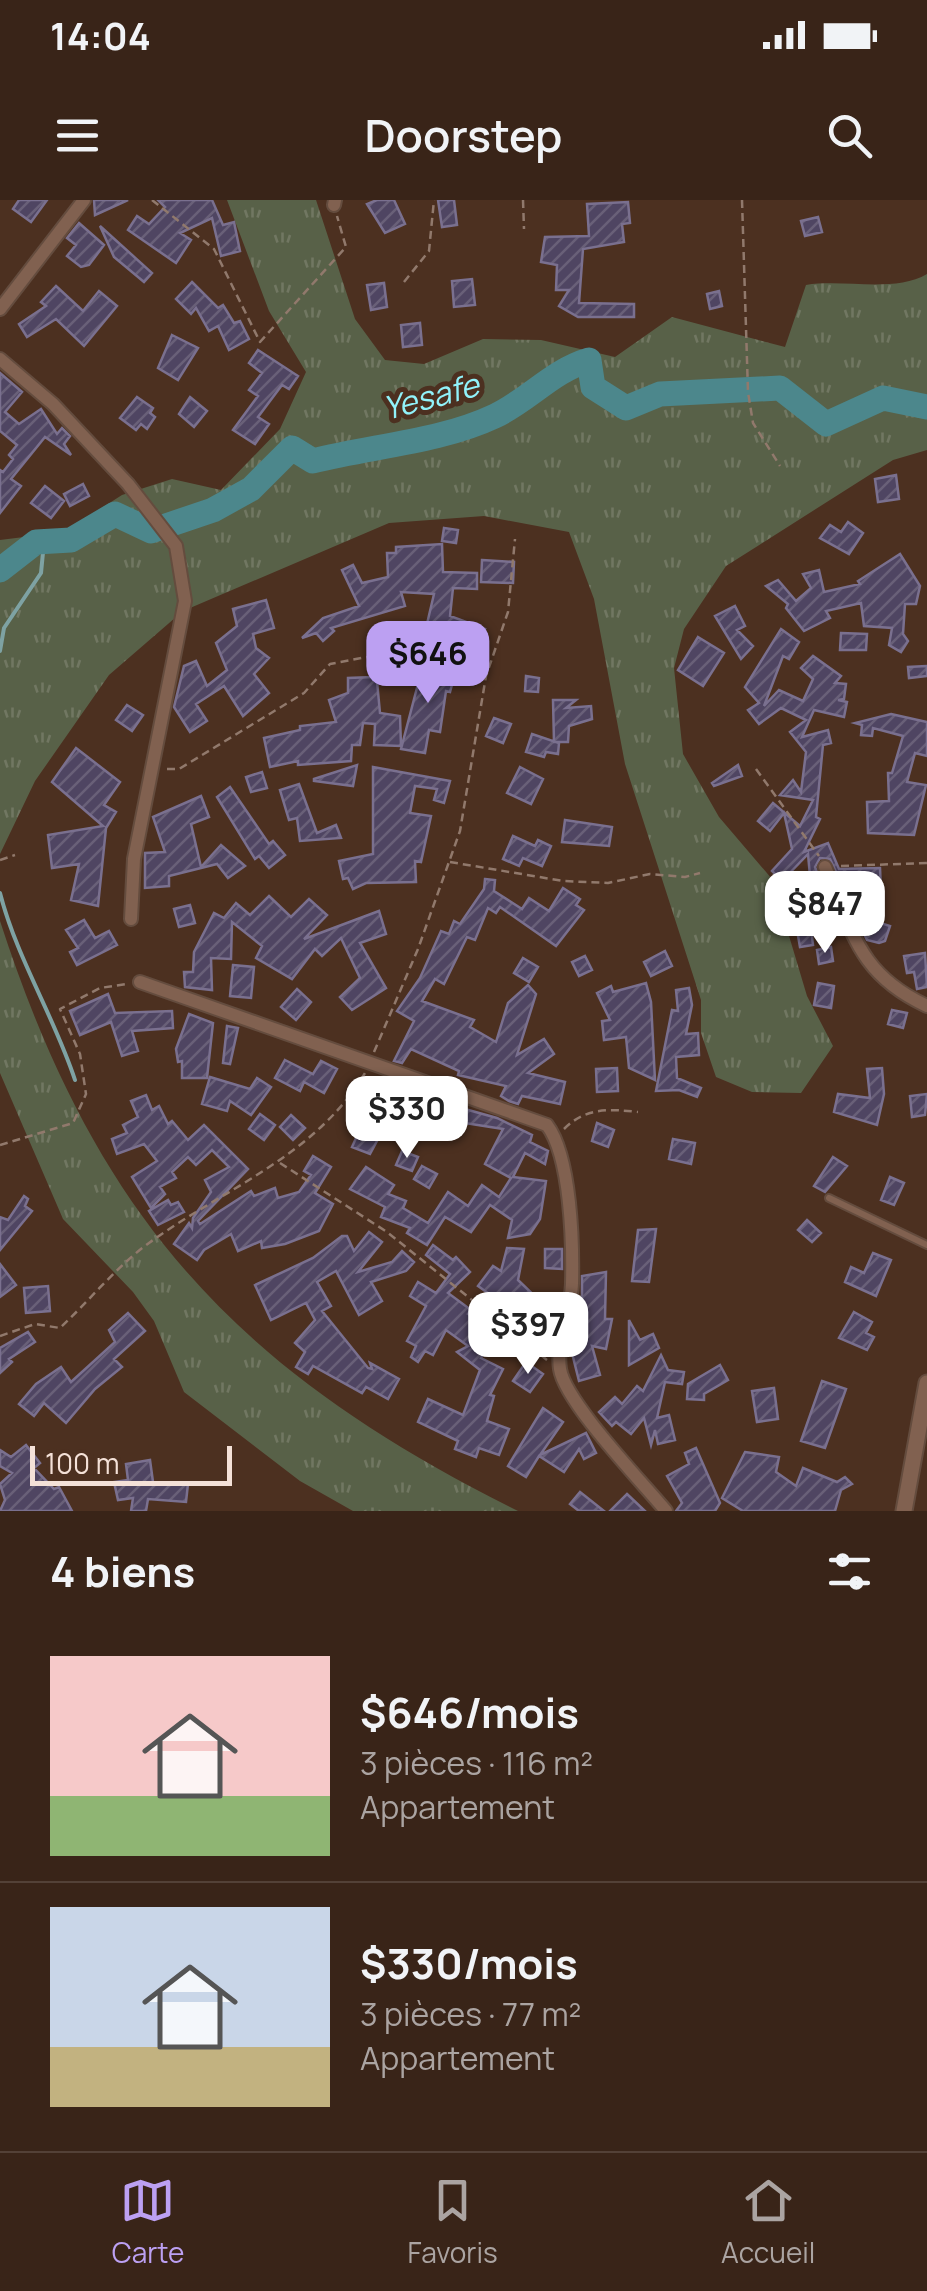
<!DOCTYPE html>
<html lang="fr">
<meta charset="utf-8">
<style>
:root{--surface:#392418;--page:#443025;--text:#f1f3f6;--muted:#aba4a2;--line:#534137;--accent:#bca0f2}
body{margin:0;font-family:Manrope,sans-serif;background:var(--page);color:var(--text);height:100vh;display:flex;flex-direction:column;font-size:38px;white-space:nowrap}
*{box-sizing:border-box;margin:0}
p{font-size:32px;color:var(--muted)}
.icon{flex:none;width:55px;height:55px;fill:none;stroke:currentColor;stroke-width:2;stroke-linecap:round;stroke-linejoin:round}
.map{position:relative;height:1311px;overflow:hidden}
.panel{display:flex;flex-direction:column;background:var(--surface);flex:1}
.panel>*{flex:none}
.scale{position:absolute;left:30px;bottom:25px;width:202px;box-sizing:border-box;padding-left:10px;border:5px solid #f4e1d8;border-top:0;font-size:28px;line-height:35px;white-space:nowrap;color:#f4e1d8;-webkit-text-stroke:8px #4c3020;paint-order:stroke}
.price{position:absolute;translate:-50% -85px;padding:0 22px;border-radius:20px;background:#fff;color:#222;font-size:32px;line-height:65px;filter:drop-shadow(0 2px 5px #0008)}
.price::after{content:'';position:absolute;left:50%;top:60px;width:30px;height:22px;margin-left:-15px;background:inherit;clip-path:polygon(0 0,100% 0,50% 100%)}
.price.active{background:var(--accent);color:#111}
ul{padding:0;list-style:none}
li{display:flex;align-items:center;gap:30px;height:250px;padding:0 50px}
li+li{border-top:2px solid var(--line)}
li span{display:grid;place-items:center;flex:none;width:280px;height:200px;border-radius:0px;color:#555}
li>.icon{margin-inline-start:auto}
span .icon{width:120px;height:120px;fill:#fffc;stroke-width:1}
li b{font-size:42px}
h2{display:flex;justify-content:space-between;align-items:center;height:120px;padding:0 50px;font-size:42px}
.status{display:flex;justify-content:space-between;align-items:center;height:70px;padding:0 50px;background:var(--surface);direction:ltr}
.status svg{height:28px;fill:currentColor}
header{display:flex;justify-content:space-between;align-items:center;height:130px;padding:0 50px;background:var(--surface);font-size:45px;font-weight:600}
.menu{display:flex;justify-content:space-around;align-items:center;height:140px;border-top:2px solid var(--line);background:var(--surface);font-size:28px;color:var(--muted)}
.menu a{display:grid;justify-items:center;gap:5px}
.menu .active{color:var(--accent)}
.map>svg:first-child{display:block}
</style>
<div class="status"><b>14:04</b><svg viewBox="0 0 49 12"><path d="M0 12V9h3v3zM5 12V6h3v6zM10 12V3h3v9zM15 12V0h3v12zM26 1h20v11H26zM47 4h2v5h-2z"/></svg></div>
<header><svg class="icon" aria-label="menu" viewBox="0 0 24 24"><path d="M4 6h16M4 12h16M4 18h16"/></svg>Doorstep<svg class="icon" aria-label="search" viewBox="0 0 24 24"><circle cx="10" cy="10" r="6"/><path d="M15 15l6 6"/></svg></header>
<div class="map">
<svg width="927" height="1311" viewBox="0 0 927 1311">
<defs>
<pattern id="grass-tufts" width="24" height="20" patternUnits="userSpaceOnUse" patternTransform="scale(2.5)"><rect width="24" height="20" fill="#586148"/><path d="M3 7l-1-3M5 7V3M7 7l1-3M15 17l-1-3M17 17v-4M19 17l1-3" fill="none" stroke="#717762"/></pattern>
<pattern id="building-hatch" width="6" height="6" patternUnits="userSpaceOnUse" patternTransform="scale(2.5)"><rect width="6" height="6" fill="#4f4562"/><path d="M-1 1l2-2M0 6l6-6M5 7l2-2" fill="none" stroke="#696078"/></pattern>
</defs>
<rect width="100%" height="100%" fill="#4c3020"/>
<path fill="url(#grass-tufts)" d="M227,0h89l39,119 30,41 39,4 59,-25 58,1 74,17 57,-40 113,30 21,-62c38,-6 89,8 121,-11v176l-34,10 -167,106 -42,63 -10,39 9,86 36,63 53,62 35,117 26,50 -32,47 -49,-1 -36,-15 -15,-44v-33l-76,-236 -31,-165 -25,-67 -85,-16 -95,7 -206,88 -74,64 -74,106 -35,73v-314l64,-8 58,-37 50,-16 49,11 59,-61 26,-57 -37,-61z
M0,721c97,299 237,450 518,590h-165l-53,-30 -116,-89 -30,-71 -21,-29 -70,-73 -63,-146z"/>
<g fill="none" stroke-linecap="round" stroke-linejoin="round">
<path stroke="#7ea2a3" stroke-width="4" d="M0,451l4,-23 37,-55 3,-31
M0,693c17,66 54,123 75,187"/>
<path stroke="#4c878c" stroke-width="25" d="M0,370l36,-28 35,-2 44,-26 36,17 62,-21 38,-21 41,-41 21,13c59,-15 127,-19 182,-45 34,-16 57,-45 94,-56l4,27 33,21 34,-14 120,-6 46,36 57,-26 44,9"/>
</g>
<path fill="url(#building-hatch)" stroke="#7a708f" stroke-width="2.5" d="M19,0h28l-16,22 -18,-13z
M94,0h34l-33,15z
M158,0h54l11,25 11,-3 6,29 -19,5 -9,-38 -32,15 11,7 -15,23 -48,-33 9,-14 12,8 16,-17z
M377,0h17l11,24 -20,9 -18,-29z
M438,0h16l3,25 -15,2z
M628,2l2,21 -8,1 2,18 -41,7 -4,54 55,1v13h-56l-19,-11 10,-16h-13l1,-25 -16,-3 4,-25 44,-1 -2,-32z
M818,17l4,15 -17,4 -4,-15z
M79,23l25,22 -15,20 -8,2 -14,-11 9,-11 -9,-7z
M100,26l52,47 -8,9 -30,-25z
M472,79l3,26 -21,2 -2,-26z
M192,82l26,26 5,-3 11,18 6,-2 9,18 -20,11 -11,-24 -9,5 -13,-23 -5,6 -15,-15z
M384,83l3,24 -16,3 -4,-25z
M56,86l27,25 16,-20 18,15 -33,40 -28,-27 -29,18 -8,-13 27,-18 -5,-4z
M719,91l3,15 -12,3 -3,-15z
M420,123l2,22 -19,2 -2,-22z
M172,135l26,13 -20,32 -20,-12z
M258,150l40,26 -9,13 -7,-4 -24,32 11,7 -14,20 -22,-14 25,-34 -9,-6 13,-17 -13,-10z
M0,173l22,19 -17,20 14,12 22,-15 16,25 5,-6 8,8 -6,8 7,11 -26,-18 -34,42 10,7 -21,27v-43l3,2 10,-13 -4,-4 8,-10 -17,-14z
M137,197l16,11 -3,5 5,4 -8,12 -6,-5 -5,6 -16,-12z
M190,197l17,14 -13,16 -15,-13z
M896,275l3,24 -21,3 -3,-23z
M83,284l6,12 -19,10 -6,-12z
M45,286l19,15 -13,17 -20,-15z
M848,322l15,11 -14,21 -29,-16 10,-13 11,7z
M444,328l14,2 -2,13 -14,-2z
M442,344l1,28 34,1v16l-24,-1 -3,28 35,13 -7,16 -27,-11 -7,2 -2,10 -19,-5 11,-47 -33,-2 4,14 -74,22 3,3 -11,10 -7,-8 -14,5 21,-20 36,-12 -17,-36 11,-5 9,18 26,-6 -1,-24h9v-6z
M900,354l20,32 -4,18h-11l-2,30 5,7 -7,11 -12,-7 3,-17 -28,-2 -3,-23 -35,8 4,7 -26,13 -18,-23 2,-4 -22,-18 12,-6 18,21 15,-13 -8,-14 16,-4 5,22 36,-8 -2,-3z
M482,360l32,2 -1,21 -32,-1z
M266,400l8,28 -21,6 3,14 13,10 -15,16 15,19 -26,23 -19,-30 -28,18 11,17 -17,11 -16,-25 10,-41 12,-5 11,25 20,-16 -11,-27 21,-17 -4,-17z
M735,406l10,20 -8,4 16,16 -12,13 -26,-43z
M781,429l18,13 -10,17 -6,-3 -19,50 15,-16 24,11 10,-22 -12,-11 12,-12 28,20 -6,7 11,1 -2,15 -6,1 9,2 -3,15 -30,-7 -12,27 26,-7 3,13 -8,2 -7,72 4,2 -16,33 24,-9 11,26 41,-1 1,22 -7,31 16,5 -5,15 -6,2 -12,-3 -7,-14 5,-16 -13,-3 -22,-48 -10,-1 -5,9 15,38 -17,5 -5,-56 -26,27 -10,-10 20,-22 -8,-36 -14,18 -12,-10 15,-18 27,23 13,-26 -33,-5 13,-15 8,12 5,-40 -16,-20 16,-12 -25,-12 -22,16 -11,-14 11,-7 -14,-16z
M841,433l26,1 -1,16h-26z
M698,437l26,16 -21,33 -25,-16z
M424,461l32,9 -6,22 -4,-1 -6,41 -11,-2 -4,23 -24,-4z
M397,463l1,16 -21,2 3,32 20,3 1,30 -27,-1 1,-21 -12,-1 -3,22h-8l-1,16 -53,4v-4l-28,6 -6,-29 36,-8v-4l36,-4 -7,-22 19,-7v-15l25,-1 -1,-13z
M927,466v10l-18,2 -1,-11z
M526,476l13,2 -1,14 -13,-1z
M553,500h23l-10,8 25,-2 1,13 -23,7 -1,16h-14z
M127,505l16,10 -11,16 -16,-11z
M891,514l36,8v34l-12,-3 -8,29 19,3 -12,50 -46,-2 -1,-31 22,-1 -1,-28h4l11,-37 -30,-8 -1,8 -11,-1 1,-10 -7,-2z
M494,518l17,6 -8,19 -17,-7z
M532,534l27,9 -1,11 -12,-2 -2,5 -18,-5z
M76,548l44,34 -16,23 12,7 -10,16 -8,78 -27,-6 8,-36 -27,4 -4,-33 55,-9 -51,-44z
M357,565l-4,21 -39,-5v-2z
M738,565l4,11 -28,10 -2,-3z
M373,567l77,14 -6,22 -10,-3 3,-11 -22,-3 -5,27 21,3 -10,46 -6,-1 1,21 -50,1 -13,6 -5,-11 -5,1 -4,-18 34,-7z
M520,567l23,12 -12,25 -24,-11z
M262,572l5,16 -16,4 -5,-15z
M299,584l18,49 19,-8 5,13 -41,3 -3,-23 -8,2 -9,-30z
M230,587l39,57 4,-3 12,14 -16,13 -10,-12 -4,3 -38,-62z
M201,596l8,21 -18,7 10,43 20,-22 24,21 -17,12 -11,-14 -48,12v10l-24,2v-35l20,-1 -12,-35z
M565,620l47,7 -3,19 -47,-4z
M513,636l22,10 3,-6 13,6 -9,20 -19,-8 -4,8 -16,-7z
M485,679l10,1 -1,11 28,18 7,-11 20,13 14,-23 17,11 -4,6 8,5 -28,36 -56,-39 -4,6 -8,-5 -13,32 -8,-3 -23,47 -9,-5 -13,22 52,19 -4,7 26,15 12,-39 20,-18 8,9 -19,61 27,-16 10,15 -26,19 37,9 -5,22 -38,-8 -4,8 -9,-3 -8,-5 5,-10 -48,-11 1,-4 -48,-22 -9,14 -8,-2 20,-40 -17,-10 23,-33 21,-47 8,3 5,-13 6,3 24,-35z
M269,696l22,21 18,-18 18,16 -23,24 75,-28 7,23 -26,9 26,45 -34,22 -12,-13 20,-19 -19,-40 -19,18 -7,-7 -23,30 -36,-21 6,-12 -30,-24 -1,37 -20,-1 1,32 -27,-3 -1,-15h9l1,-20 20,-39 10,5 12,-15 14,12z
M190,705l5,18 -16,4 -5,-18z
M84,720l11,18 14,-7 8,14 -40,20 -7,-13 8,-4 -12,-18z
M811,728l2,17 -13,2 -3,-17z
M831,747l2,14 -14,3 -2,-14z
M665,751l7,15 -21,10 -7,-14z
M925,753l2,34 -10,2 -3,-17 -7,1 -3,-17z
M585,756l7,14 -13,6 -7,-14z
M523,758l15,9 -9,15 -15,-9z
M233,765l21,2 -3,31 -21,-2z
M646,783l5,19 4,78 -26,-12 -3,-31 -22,3 -2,-19 8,-1 -13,-27 14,-7 2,6z
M818,783l16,3 -3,22 -17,-3z
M689,788l3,17 -6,29 12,-1 1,22 -23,2 1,21 24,10 -4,9 -18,-7 -23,1 16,-81 6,1 -2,-21z
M297,789l14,13 -15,18 -15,-13z
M108,794l7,19 57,-2 1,17 -41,3 6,20 -16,5 -11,-34 -31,13 -10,-24z
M892,810l15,3 -4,15 -15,-4z
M189,814l24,9 -6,55h-25v-17l-4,1 -2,-13z
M227,826l11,2 -8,36 -7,-1z
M285,860l28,14 8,-13 16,8 -13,24 -20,-11 -4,9 -25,-13z
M617,868l1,23 -21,1 -1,-23z
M882,868l2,26 -7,31 -43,-13 4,-18 32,4 -3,-29z
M210,877l40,12 7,-11 14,9 -20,28 -21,-14 -3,10 -25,-7z
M927,894l-2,21 -13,2 -2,-21z
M146,895l6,15 7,-4 9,18 4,-3 16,19 16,-15 44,44 -50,52 2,3 51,-33 3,5 21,-8 3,10 21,-6 12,-17 -7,-4 9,-15 18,11 -16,26 18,11 -14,27 -34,13 -23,4 -1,-7 -23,10 -7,-17 -27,16 -7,10 -23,-16 15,-21 3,5 1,-10 18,-26 -6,-12 24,-13 -17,-17 -16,15 -8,-8 -16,15 4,6 -16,9 5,7 -14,14 -19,-31 25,-16 -13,-17 -27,10 -5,-15 15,-6 -4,-8 15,-8 -7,-16z
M372,903l19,12 -21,39 -18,-7z
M454,906l43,12 35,17 -2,7 18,9 -3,13 -20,-11 -12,24 33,4 -6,38 -10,15 -22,4 4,-18 -22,-15 -19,27 -26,-15 -18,28 -20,-12 3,-5 -29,-11 4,-10 -35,-18 16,-22 28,18 -6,9 18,7 -3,7 25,15 20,-31 20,14 14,-21 17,12 12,-19 -26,-14 18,-35 -51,-8z
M260,914l15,11 -11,15 -15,-11z
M291,915l14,13 -12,12 -13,-13z
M597,923l17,7 -6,17 -16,-6z
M673,939l22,4 -4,21 -22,-5z
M402,951l16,6 -6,14 -16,-6z
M833,957l14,9 -22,26 -11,-6z
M422,966l15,8 -8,14 -15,-9z
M890,977l14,6 -10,22 -13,-5z
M24,996l4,3 -3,7 7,5 -32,39v-33l8,3z
M168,1000l3,5 7,-3 6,10 -26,13 -9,-14z
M807,1020l14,13 -9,9 -14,-12z
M656,1029l-7,53 -17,-1 6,-51z
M369,1032l13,10 -24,30 34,-10 10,-11 12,11 -8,9 -35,11 11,19 -23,14 -23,-44 -19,11 14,24 -9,5 46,57 4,1 -2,-6 29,16 -11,20 -22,-12 -4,6 -49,-27 -5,8 -12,-7 9,-15 -10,-9 20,-23 -9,-17 -35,17 -16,-35 58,-27 29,-22h5l7,15z
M433,1045l20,15 3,-3 14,15 -22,21 23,17 -3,4 29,18 -16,26 22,11 -13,26 4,1 -7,25 22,8 -10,26 -20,-7 -3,9 -21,-8 3,-8 -40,-19 10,-23 35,16 17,-45 -23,-18 11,-6 -22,-16 -13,25 -8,-4 -7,11 -7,-5 5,-11 -9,-5 19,-35 -16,-10 8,-14 18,11 14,-19 -24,-19z
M507,1048l17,1 -6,31 27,26 -12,13 -15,-14 -5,6 -35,-25 15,-20 8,5z
M545,1049h17v20l-17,-1z
M873,1053l18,7 -15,36 -31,-14 6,-15 13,6z
M0,1064l16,21 -16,12z
M606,1072l-1,47h7l-6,30 -14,-3 8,29 -21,6 -6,-24 9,-32v-49z
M48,1086l2,25 -24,2 -2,-25z
M854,1112l18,10 -6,11 8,4 -7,13 -28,-12z
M128,1113l17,18 -31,28 8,8 -27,22 -29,34 -22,-20 -10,13 -15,-12 17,-20 25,-17 10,15 44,-40 -6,-12z
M629,1120l11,20 13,-6 6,14 -30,17z
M28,1132l7,10 -26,17 3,3 -12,11v-25z
M661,1155l7,15 16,2 -2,12 -17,-2 -8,36 12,-3 6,25 -17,4 -3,-14 -4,15 -7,-27 -13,16 -15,-12 -4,4 -13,-14 16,-15 7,7 15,-18 6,5z
M526,1162l17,12 -13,18 -17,-11z
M720,1165l8,15 -24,14v6l-17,-1 1,-15z
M822,1181l24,8 -21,59 -24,-7z
M774,1188l4,31 -21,3 -5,-31z
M543,1208l20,14 -23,33 46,-22 10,20 -12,6 -5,-10 -15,23 -25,-16 -13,21 -18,-11z
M26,1245l14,18 -6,5 20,21 5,-2 13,24h-72l5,-11 -5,-16 12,-11 -12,-7v-16l11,7z
M696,1248l24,55 -5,8h-39l6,-8 -15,-27 22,-12 -4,-11z
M745,1252l34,5 -3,15 20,14 7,-18 34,14 8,-5 7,7 -11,6 -6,21h-92l-21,-13z
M150,1260l3,22 35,2 -2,18 -38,-3 -2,12h-15l2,-13 -15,2 -4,-18 14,-2 -2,-16z
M580,1292l24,19h-25l-9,-7z
M627,1294l18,17h-35z"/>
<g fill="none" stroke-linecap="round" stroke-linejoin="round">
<g stroke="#644c3e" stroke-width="10">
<path id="service" d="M829,998l98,47"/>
</g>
<g stroke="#644c3e" stroke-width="16">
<path id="minor" d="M334,5l1,-5
M0,109l84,-109
M0,159l53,45 75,80 48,62 9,55 -51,258 -3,60
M825,667c28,65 33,107 102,139
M140,782l407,143c24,32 26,119 25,159 -1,27 -16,58 -12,85 5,33 82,113 106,142"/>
</g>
<g stroke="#644c3e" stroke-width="19">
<path id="tertiary" d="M904,1311l23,-128"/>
</g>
<path stroke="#91796c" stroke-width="2.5" stroke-dasharray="8 5" stroke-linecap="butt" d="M152,0l62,49 46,93 86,-95 -9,-31
M523,0l1,29
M742,0l6,192 5,31 27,43
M404,82l25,-31 5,-51
M167,569h12l125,-76 26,-29 74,-14
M756,569l63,87
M0,660l15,-5
M450,662l113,19 45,2 42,-9 35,3 15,-4
M841,666l86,-3
M374,852l44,-103 42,-118 26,-155 22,-64 7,-73
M564,929c22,-22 46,-20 74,-17
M0,945l73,-22 13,-29 -6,-40 -20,-45 40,-21 26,-4
M280,963l107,69 160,128
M0,1136l35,-12 25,4c29,-27 57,-62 89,-85 74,-54 167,-87 216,-170"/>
<use href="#service" stroke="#816150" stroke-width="6"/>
<use href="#minor" stroke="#816150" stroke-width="12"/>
<use href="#tertiary" stroke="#816150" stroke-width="15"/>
</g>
<g text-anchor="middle" stroke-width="10" stroke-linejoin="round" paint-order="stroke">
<g font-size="32" font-style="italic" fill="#91f2fa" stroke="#4c3020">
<text transform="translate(431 197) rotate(-15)" y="11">Yesafe</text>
</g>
</g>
</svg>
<div class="scale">100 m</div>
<b class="price active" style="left:428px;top:506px">$646</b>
<b class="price" style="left:825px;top:756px">$847</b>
<b class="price" style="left:407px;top:961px">$330</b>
<b class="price" style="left:528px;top:1177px">$397</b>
</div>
<section class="panel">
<h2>4 biens<svg class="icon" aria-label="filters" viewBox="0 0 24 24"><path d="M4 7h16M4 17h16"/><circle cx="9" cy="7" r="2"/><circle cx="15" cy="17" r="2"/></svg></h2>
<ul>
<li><span style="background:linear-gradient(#f6c9c9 70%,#8fb573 0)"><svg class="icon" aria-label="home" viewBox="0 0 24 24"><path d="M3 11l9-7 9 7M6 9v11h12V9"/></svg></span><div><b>$646/mois</b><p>3 pièces · 116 m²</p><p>Appartement</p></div></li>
<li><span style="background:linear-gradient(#c9d6e8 70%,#c2b280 0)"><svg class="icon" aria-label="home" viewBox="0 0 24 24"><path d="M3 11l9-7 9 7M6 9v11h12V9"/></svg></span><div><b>$330/mois</b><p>3 pièces · 77 m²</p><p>Appartement</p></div></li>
</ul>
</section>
<nav class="menu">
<a class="active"><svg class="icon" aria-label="map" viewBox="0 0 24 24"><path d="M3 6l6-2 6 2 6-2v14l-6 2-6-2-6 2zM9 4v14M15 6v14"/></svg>Carte</a>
<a><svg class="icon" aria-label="saved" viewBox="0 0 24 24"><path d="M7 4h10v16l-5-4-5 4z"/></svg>Favoris</a>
<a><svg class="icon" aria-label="home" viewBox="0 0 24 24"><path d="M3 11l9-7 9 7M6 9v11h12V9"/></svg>Accueil</a>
</nav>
